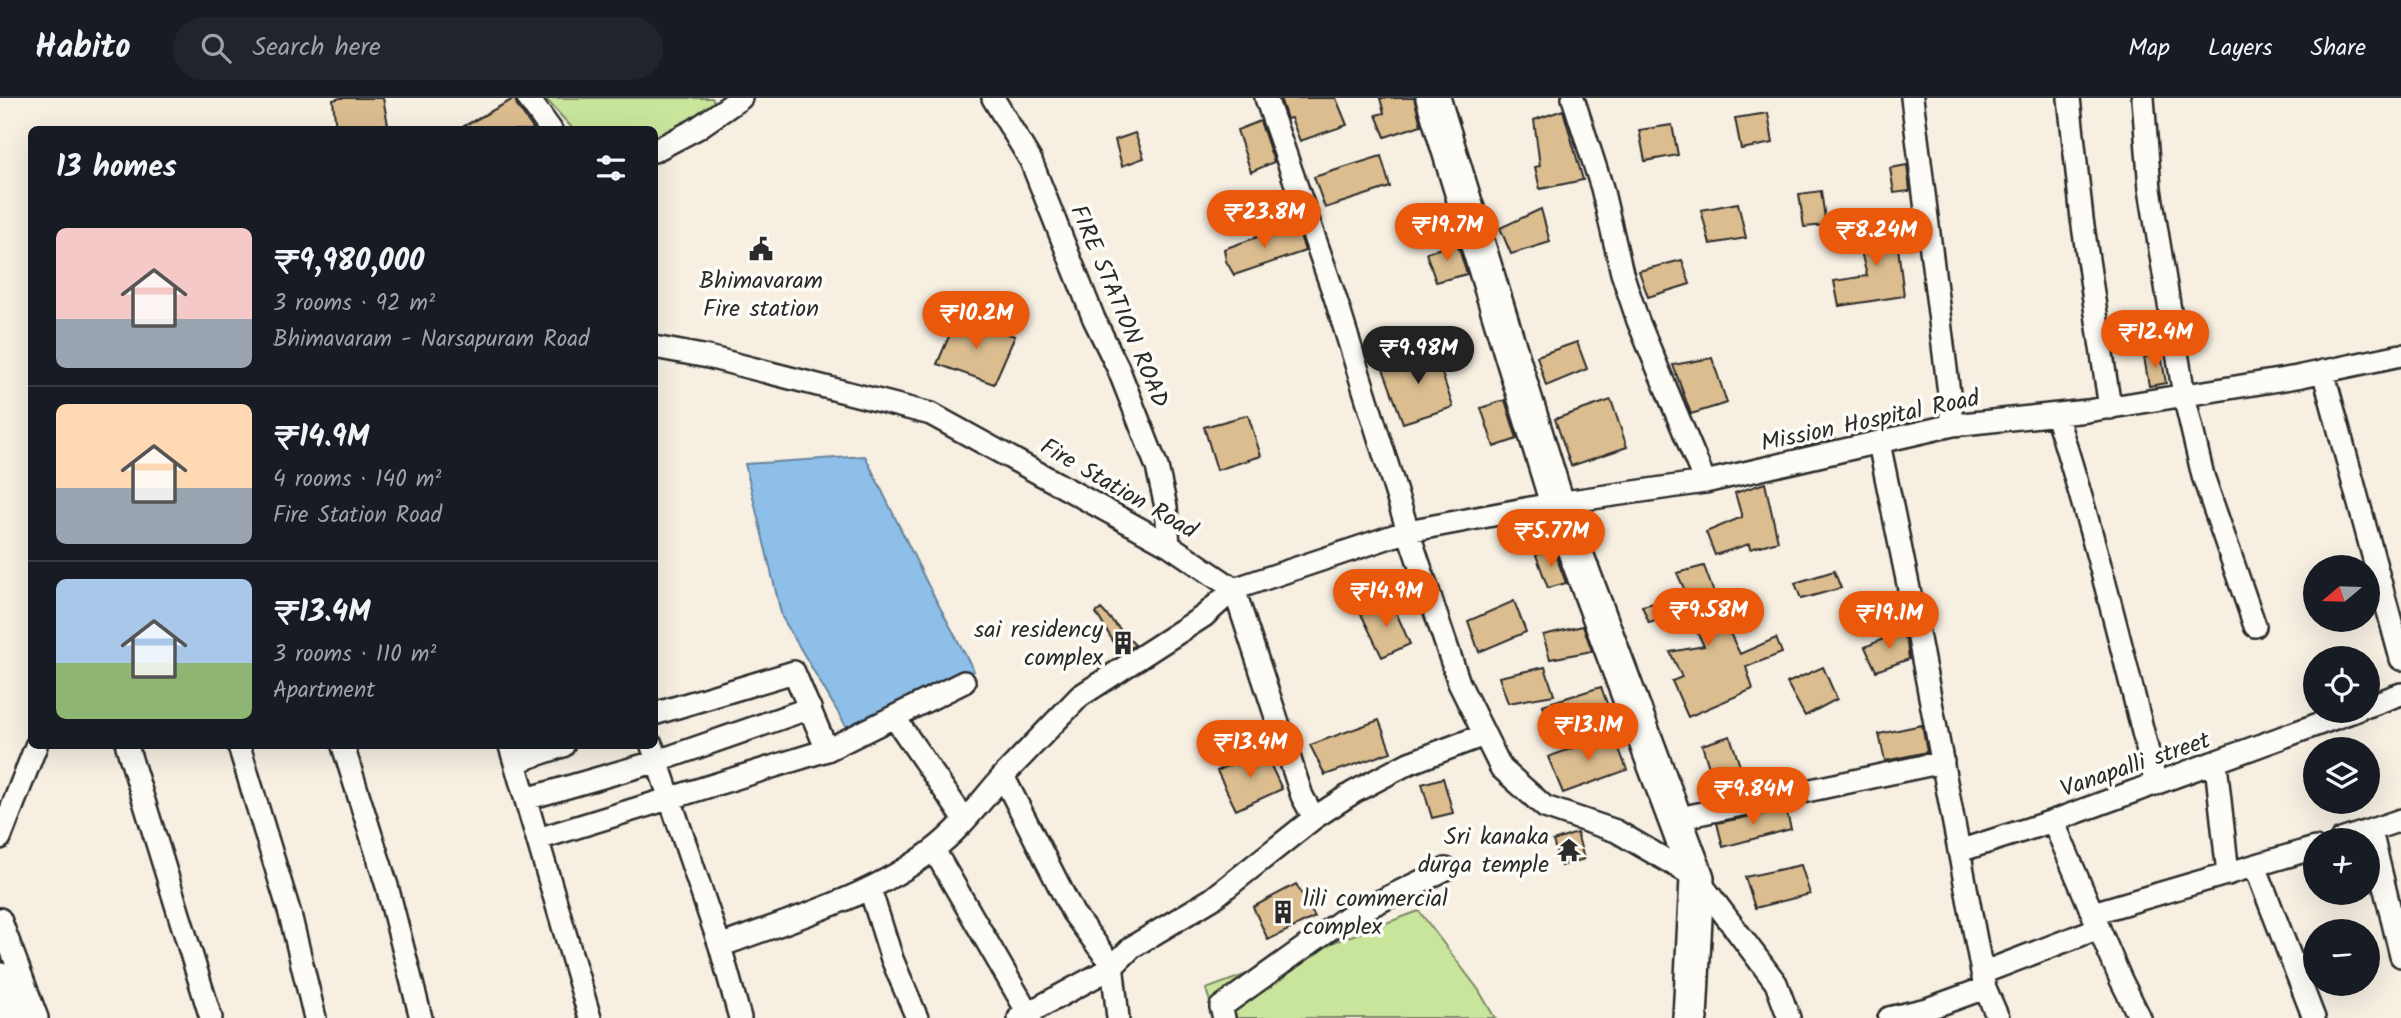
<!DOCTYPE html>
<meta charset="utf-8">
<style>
:root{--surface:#171b24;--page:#20242c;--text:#f1f3f6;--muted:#9ea1a6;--line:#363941;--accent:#ea580c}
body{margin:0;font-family:Kalam,sans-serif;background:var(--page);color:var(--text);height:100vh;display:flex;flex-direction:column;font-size:26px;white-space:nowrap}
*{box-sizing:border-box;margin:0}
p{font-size:23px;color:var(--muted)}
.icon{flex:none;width:38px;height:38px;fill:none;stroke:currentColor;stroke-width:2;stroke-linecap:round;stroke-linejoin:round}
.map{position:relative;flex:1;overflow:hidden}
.drawer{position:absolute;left:28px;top:28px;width:630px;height:623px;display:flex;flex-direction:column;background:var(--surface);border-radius:10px;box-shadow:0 7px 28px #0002}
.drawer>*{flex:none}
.needle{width:46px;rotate:251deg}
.fabs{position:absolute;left:2303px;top:457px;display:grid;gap:14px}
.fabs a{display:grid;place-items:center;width:77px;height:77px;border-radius:50%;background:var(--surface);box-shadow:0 7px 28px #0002;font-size:35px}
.price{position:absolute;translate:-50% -60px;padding:0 16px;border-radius:24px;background:var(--accent);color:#fff;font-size:23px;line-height:46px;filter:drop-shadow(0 2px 4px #0008)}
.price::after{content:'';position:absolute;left:50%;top:42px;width:21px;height:16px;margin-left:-10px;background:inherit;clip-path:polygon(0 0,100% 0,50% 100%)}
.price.on{background:#222;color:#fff}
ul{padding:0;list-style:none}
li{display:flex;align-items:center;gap:21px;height:175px;padding:0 28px}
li+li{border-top:2px solid var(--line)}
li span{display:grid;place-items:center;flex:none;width:196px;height:140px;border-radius:10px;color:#555}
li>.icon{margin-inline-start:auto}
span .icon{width:84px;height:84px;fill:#fffc;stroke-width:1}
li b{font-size:30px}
h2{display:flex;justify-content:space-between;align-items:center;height:84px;padding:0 28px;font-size:30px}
header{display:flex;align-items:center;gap:42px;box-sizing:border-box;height:98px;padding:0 35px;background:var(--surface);border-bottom:2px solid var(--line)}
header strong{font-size:33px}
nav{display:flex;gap:38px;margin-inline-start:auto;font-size:24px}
.search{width:490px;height:63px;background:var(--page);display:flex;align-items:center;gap:18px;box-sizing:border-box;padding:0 24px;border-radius:38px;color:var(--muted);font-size:26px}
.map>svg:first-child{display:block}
</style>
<header>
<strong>Habito</strong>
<div class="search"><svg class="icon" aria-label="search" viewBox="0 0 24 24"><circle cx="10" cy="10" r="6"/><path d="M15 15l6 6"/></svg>Search here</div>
<nav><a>Map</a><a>Layers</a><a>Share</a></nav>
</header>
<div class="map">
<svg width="2401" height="920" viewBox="0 0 2401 920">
<rect width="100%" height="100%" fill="#f6efe2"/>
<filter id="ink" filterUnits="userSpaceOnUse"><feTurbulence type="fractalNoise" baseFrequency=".0143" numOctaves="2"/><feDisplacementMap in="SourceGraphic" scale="14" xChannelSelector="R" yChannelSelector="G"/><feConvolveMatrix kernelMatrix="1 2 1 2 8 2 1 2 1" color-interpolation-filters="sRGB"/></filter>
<g filter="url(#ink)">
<path fill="#c9e59c" stroke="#7a8864" stroke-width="2" d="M545,0h167l6,11 -63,32 -1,-11 -81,-1z
M1419,813l59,78 17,29h-280l-9,-29z"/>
<path fill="#8dbfe9" stroke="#66849d" stroke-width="2" d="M865,358l63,129 46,86 -124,62 -68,-116 -37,-153z"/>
<path fill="#dbbd8f" stroke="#2b2b2b" stroke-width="2" d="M340,0h43l6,32h-53l-3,-30z
M515,0l2,8 17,24h-77z
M1280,0h56l11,27 -47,16 -9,-23 -4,1z
M1380,0h34l7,27 -36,12 -9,-22 8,-2z
M1563,12l20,70 -43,9 -5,-22 5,-1 -6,-46z
M1768,15l5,30 -32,6 -6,-31z
M1260,23l14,41 -23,10 -14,-42z
M1672,27l6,30 -33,6 -6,-31z
M1135,35l9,25 -22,8 -7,-26z
M1381,58l9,31 -65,21 -11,-31z
M1907,67l3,26 -16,2 -4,-25z
M1821,93l5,34 -22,2 -5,-33z
M1738,105l8,35 -36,6 -9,-34z
M1541,111l9,33 -39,12 -11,-26z
M1296,125l9,28 -71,24 -8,-14 -2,-12z
M1903,128l2,20 -7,1 6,49 -65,10 -5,-25 33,-5 -11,-45z
M1457,145l10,31 -31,8 -10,-29z
M1682,162l8,24 -42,13 -9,-26z
M956,222l59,16 -21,48 -57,-20z
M1577,244l10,27 -41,17 -9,-30z
M1434,251l19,58 -50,16 -21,-57z
M2161,257l5,28 -17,3 -5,-29z
M1712,260l15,45 -36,11 -18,-49z
M1505,302l12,39 -23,8 -13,-39z
M1611,302l16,47 -56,19 -16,-47z
M1248,317l13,41 -44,14 -13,-43z
M1765,385l13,58 -28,8 -1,-5 -34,11 -9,-23 36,-15 -7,-24z
M1553,450l13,35 -18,5 -12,-33z
M1704,468l10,27 -3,1 29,60 36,-16 6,15 -36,14 7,22 -65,28 -16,-36 10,-4 -12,-25 34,-6 -17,-35 -38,12 -7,-17 45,-11 -10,-22z
M1834,473l7,17 -40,11 -6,-16z
M1391,503l19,43 -28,13 -21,-43z
M1514,503l12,31 -47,20 -11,-31z
M1101,511l34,36 -14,9 -25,-41z
M1583,528l9,25 -42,8 -7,-24z
M1901,533l6,12 2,16 -33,12 -11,-24z
M1545,569l9,28 -46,8 -9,-26z
M1823,569l14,32 -32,17 -18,-33z
M1601,589l8,22 -60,16 -6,-20z
M1379,622l12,32 -66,23 -15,-30z
M1922,627l5,27 -42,9 -6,-27z
M1613,635l14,37 -64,23 -15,-36z
M1730,638l16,48 -30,6 -14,-45z
M1263,651l19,40 -46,21 -19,-39z
M1443,680l10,35 -21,5 -10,-34z
M1786,711l5,20 -68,18 -6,-24z
M1577,735l7,26 -23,7 -8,-25z
M1801,767l9,29 -55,14 -10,-31z
M1296,786l19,33 -47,23 -15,-33z"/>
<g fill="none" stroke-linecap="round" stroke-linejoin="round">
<g stroke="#2b2b2b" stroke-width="26">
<path id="minor" d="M528,0l23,32
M993,0l38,63 63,158 24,49 39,99 9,40 3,38
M1266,0l69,199 73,234 51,152 42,85 44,39 71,24 81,47 79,105 13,35
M1573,0l29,90 20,85 16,48 67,161
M1912,0l41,327
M2069,0l13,121 28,189
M2143,0l7,91 34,206 19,81 52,150
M654,53l42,-22 45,-31
M654,249l54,10 223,57 238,131 65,44 174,-58 149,-28 148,-21 248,-57 134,-14 210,-34 104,-22
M2323,273l78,288
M2056,317c39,121 69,246 100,369
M1879,345l38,185 68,360
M2368,608l33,-12
M654,616l140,-42 33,78
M894,619l71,103
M127,648l84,272
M239,648l51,168 25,104
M343,648l44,140 34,132
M510,648l80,272
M652,648l68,200 20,72
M515,664l48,-16
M2216,666l12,110
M526,701l132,-38 152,-53
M1675,721l268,-57
M2371,733l30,125
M0,740l36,-92
M538,741l289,-89 137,-68
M2341,742l60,-20
M934,752l97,168
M1959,753l94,-30
M2255,768l59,152
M870,791l22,70 25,59
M2093,815l222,-65
M0,821l37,99
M720,848c72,-27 151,-49 213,-96 27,-20 48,-49 70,-74
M1982,875l117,-45
M1019,920l92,-50 21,-21 80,-48 102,-81 40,-26 55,-29 75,-28
M1118,920l-5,-45 -4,-12 -36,-48 -70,-137 77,-80 124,-80 30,-27 68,207 12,22
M1224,920l-3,-11 123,-88 102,-50
M1889,920l38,-9 58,-21 13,30
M2140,920l-19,-38 -68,-159 304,-111"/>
</g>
<g stroke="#2b2b2b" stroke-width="38">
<path id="primary" d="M1433,0l124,405 140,375 -7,140"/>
</g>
<g stroke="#2b2b2b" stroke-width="40">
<path id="trunk" d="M0,883l11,37"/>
</g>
<use href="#minor" stroke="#fdfcf7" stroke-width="21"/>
<use href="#primary" stroke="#fdfcf7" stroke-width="33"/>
<use href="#trunk" stroke="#fdfcf7" stroke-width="35"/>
</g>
</g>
<defs>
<g id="civic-bare" transform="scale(1.89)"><path d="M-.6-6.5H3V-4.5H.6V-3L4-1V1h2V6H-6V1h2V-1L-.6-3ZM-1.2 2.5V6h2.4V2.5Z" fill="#2b2b2b" stroke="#fdfcf7" stroke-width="2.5" paint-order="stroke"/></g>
<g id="building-bare" transform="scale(1.89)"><path d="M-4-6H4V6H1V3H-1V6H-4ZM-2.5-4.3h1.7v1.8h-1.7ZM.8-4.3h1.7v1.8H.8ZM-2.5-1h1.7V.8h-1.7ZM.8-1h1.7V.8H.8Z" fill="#2b2b2b" stroke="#fdfcf7" stroke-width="2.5" paint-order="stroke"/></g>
<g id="temple-bare" transform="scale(1.89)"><path d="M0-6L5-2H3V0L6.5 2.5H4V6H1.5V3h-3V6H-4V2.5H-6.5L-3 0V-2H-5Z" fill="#2b2b2b" stroke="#fdfcf7" stroke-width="2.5" paint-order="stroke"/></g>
</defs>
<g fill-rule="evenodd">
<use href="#civic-bare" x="761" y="151"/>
<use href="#building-bare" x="1123" y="545"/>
<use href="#temple-bare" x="1569" y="752"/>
<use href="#building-bare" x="1283" y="814"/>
</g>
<g text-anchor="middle" stroke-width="7" stroke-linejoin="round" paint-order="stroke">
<g font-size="24" fill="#2b2b2b" stroke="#fdfcf7" text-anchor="end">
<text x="761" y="190" text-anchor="middle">Bhimavaram<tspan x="761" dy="28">Fire station</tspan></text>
<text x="1103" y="539">sai residency<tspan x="1103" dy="28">complex</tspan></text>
<text x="1549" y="746">Sri kanaka<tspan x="1549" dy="28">durga temple</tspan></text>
<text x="1303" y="808" text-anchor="start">lili commercial<tspan x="1303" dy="28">complex</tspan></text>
</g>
<g font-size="24" fill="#2b2b2b" stroke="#fdfcf7">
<text transform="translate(1120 208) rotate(67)" y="8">FIRE STATION ROAD</text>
<text transform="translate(1870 322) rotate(-12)" y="8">Mission Hospital Road</text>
<text transform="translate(1119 390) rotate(30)" y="8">Fire Station Road</text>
<text transform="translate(2135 666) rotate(-19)" y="8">Vanapalli street</text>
</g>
</g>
</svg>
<div class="fabs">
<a><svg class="needle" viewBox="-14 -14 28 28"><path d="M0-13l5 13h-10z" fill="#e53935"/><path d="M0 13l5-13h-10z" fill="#9ea1a6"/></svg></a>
<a><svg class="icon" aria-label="locate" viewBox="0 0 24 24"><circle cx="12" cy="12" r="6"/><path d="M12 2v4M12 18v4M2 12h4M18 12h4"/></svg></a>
<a><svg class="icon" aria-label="layers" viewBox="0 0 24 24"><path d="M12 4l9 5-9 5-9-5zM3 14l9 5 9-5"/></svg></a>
<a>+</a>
<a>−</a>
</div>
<b class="price" style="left:1264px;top:152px">₹23.8M</b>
<b class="price" style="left:1447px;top:165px">₹19.7M</b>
<b class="price" style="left:1876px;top:170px">₹8.24M</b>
<b class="price" style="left:976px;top:253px">₹10.2M</b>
<b class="price" style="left:2155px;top:272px">₹12.4M</b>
<b class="price on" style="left:1418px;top:288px">₹9.98M</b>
<b class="price" style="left:1551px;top:471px">₹5.77M</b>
<b class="price" style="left:1386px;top:531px">₹14.9M</b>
<b class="price" style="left:1708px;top:550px">₹9.58M</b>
<b class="price" style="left:1889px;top:553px">₹19.1M</b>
<b class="price" style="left:1588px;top:665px">₹13.1M</b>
<b class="price" style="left:1250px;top:682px">₹13.4M</b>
<b class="price" style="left:1753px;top:729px">₹9.84M</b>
<section class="drawer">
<h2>13 homes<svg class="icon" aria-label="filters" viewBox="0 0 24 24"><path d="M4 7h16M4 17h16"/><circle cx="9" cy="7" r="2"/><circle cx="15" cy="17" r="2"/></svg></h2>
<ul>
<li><span style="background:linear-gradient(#f6c9c9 65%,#9aa5b1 0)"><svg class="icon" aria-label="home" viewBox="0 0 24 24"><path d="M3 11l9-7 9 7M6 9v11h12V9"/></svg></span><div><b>₹9,980,000</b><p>3 rooms · 92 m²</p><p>Bhimavaram - Narsapuram Road</p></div></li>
<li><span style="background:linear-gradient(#ffd9b3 60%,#9aa5b1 0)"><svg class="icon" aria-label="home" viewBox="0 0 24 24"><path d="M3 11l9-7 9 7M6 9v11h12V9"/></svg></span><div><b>₹14.9M</b><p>4 rooms · 140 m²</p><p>Fire Station Road</p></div></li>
<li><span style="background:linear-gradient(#a9c7e8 60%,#8fb573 0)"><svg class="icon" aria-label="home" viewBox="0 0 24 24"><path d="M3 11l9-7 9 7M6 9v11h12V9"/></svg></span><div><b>₹13.4M</b><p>3 rooms · 110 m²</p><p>Apartment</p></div></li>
</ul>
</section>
</div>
